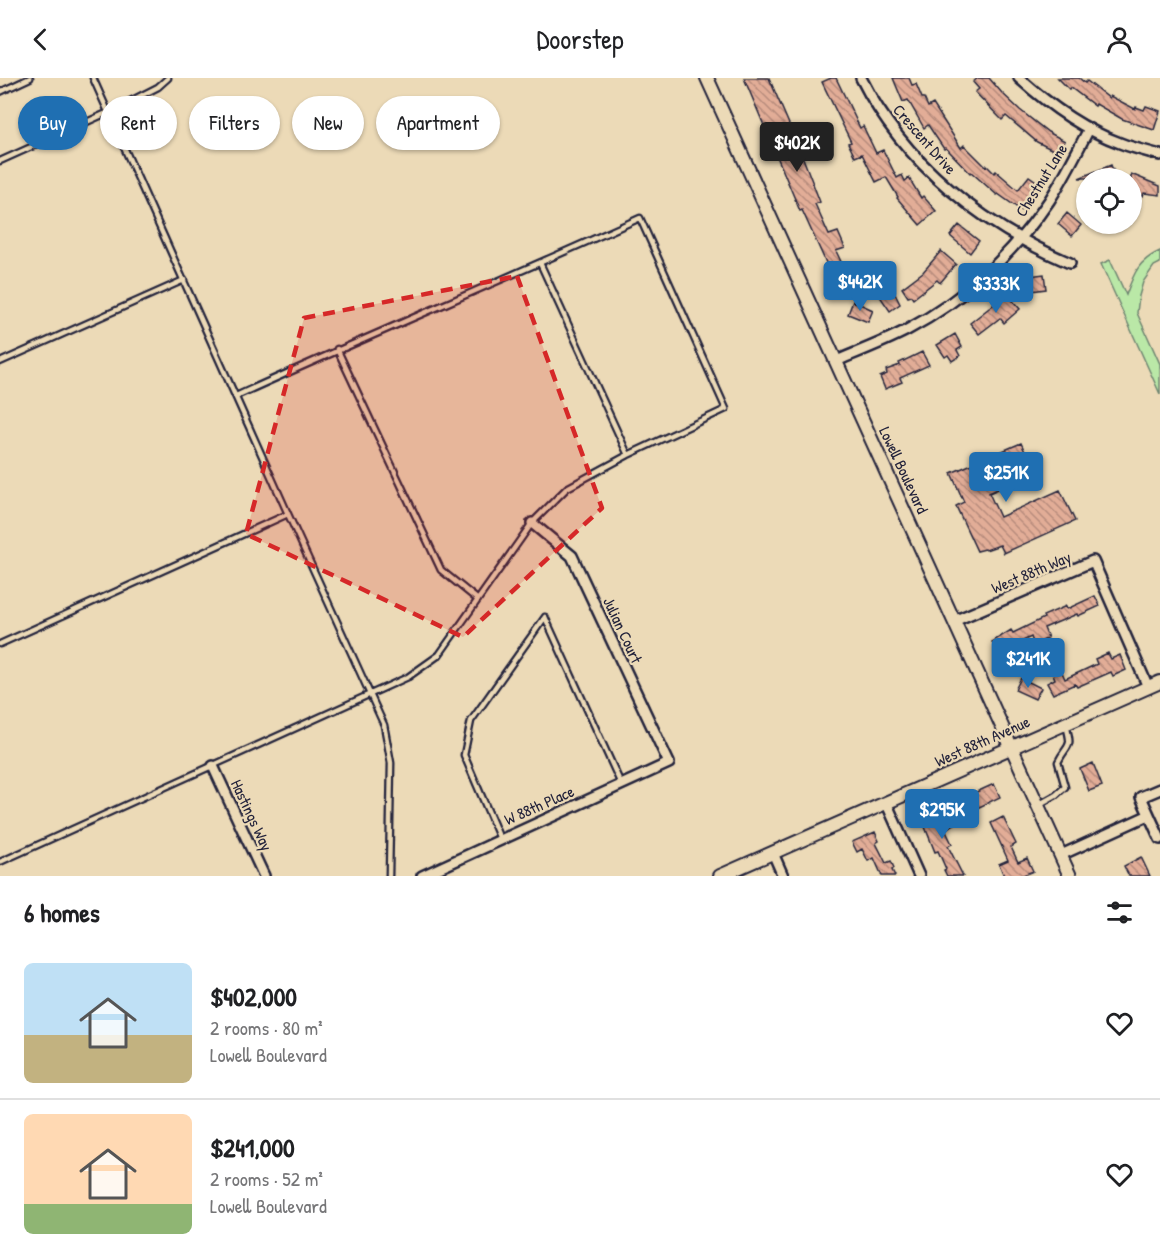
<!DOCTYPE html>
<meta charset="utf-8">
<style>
:root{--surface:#fff;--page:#f2f2f2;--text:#202124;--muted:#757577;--line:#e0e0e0;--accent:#1f6fb2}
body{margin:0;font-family:"Patrick Hand",sans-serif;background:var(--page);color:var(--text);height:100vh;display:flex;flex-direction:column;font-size:22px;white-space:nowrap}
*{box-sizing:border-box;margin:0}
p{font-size:20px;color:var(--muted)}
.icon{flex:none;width:33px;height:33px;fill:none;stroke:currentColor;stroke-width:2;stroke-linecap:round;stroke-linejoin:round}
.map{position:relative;height:798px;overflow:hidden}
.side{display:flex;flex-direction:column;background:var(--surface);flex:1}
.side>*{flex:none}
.banner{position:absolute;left:18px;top:18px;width:600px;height:54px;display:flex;gap:12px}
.fabs{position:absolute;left:1076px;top:90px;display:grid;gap:12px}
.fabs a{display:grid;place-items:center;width:66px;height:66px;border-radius:50%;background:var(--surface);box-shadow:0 2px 4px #0004;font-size:30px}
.price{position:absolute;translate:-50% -51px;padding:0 14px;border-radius:6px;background:var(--accent);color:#fff;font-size:20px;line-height:39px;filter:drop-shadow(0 2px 3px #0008)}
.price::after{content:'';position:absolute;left:50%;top:36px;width:18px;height:14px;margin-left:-9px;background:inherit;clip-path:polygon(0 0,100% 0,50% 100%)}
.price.active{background:#222;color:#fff}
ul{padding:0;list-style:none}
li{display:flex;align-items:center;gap:18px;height:150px;padding:0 24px}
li+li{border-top:2px solid var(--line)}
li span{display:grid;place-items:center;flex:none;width:168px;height:120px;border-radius:9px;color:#555}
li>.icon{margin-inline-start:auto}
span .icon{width:72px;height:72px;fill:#fffc;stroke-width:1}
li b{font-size:26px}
h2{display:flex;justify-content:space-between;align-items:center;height:72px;padding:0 24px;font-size:26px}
.pill{padding:0 21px;border-radius:27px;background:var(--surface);box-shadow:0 2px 4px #0004;font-size:21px;line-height:54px}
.pill.active{background:var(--accent);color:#fff}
header{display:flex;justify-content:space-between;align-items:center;height:78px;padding:0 24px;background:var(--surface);font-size:27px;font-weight:600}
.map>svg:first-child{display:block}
</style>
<header><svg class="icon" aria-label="back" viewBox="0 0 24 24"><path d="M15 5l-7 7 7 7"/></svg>Doorstep<svg class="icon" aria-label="person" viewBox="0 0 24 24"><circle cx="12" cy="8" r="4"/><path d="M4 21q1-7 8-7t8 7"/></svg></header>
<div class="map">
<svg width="1160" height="798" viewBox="0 0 1160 798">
<defs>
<pattern id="building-back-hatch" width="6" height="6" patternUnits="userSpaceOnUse" patternTransform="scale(1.5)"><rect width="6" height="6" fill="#e2ad97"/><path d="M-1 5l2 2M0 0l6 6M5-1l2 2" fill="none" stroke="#b78c7c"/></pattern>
</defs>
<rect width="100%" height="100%" fill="#ecdab7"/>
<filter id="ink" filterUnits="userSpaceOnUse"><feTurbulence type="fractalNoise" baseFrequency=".0167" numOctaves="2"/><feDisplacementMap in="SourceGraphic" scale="12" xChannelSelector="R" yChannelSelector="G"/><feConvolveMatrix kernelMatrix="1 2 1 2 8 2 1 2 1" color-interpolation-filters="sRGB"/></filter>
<g filter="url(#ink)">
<path fill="#bae8a7" stroke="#6e8571" stroke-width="1.5" d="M1160,173v12l-6,3 -11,16 -4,14 -2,17 23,51v30l-59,-130 9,-4 16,35c8,-22 12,-34 34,-44z"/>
<path fill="url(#building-back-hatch)" stroke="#22223b" stroke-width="1.5" d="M744,0h25l29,67 22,57 -5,2 14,31 9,-3 7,16 -9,3 15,32 -13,6 -36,-79 -2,1z
M831,0h5l24,50 3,-2 13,27 7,-3 14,28 5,-3 3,6 4,-3 12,20 2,-2 13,15 -16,14 -23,-27 1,-1 -12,-20 -10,5 -14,-28 -7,3 -7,-14 3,-1 -29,-60z
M893,0h16l3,7 4,-1 6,14h2l4,9 5,-3 28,44 3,-3 21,21 1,-1 8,8 2,-2 22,19 11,-14 13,9 -20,26 -24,-17 -1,1 -26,-23 -1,1 -24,-25 -2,1 -16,-24 -4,3 -16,-28 -5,2z
M978,0h11l13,15 18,17 28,22 17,9 -6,12 -22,-11 -31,-26 -4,4 -27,-28 4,-3 -6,-7z
M1058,0h21l6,5 2,-2 22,17 1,-2 25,13 1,-2 8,3 2,-4 14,5 -6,19 -32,-11 -26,-15 -1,2 -24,-18 -2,1z
M1111,87l5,13h-37z
M1131,96l29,12v9l-16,-2 -1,3 -12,-5z
M1067,135l14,12 -9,11 -14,-12z
M959,147l20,16 -9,12 -20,-17z
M941,173l15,13 -16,19 -3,-3 -24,19 -2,-3 -3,1 -6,-9 21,-16z
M1044,196l2,15 -22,3 -2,-15z
M890,209l2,4 1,-1 7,14 -10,7 -11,-16z
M1007,216l13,15 -16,14 -4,-5 -21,16 -9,-11z
M853,223l20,9 -5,12 -20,-8z
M955,256l7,13 -5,3 3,6 -8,5 -4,-6 -3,2 -8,-12z
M922,274l7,13 -29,13 2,4 -17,7 -5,-12 7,-3 -1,-4 14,-5 -1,-2z
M1021,365l14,30 -46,20 11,24 60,-27 15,31 -71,32 -4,-8 -14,5 -1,-1 -8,2 -21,-45 8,-4 -13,-29z
M1095,518l5,10 -22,10 -1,-2 -33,14 4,10 -14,7 -3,-8 -17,8 1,2 -5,3 5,7 -10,6 -13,-21 19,-12 2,3 31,-15 -1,-2 23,-10 1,3z
M1108,575l3,6 9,-4 6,15 -13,6 -2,-4 -34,15 -2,-3 -22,10 -6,-11 8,-4 -2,-5 8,-4 4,9 32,-15 -2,-5z
M1021,600l20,10 -6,11 -20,-9z
M1093,685l9,23 -13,5 -9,-22z
M994,706l6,13 -33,16 -6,-14z
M932,734l3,6 15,-6 5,12 -10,5 7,15 -4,2 15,30h-16l-3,-6 2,-1 -8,-18 -3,1 -14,-35z
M1003,739l13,27 -5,3 7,15 9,-4 6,13 -12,5h-17l-5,-12 9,-4 -17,-37z
M875,754l4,9 -3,2 10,20 5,-2 3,7 -2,2 3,6h-13l-8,-18 -6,3 -6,-12 -5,3 -5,-10z
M1141,779l9,19h-21l-5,-10z"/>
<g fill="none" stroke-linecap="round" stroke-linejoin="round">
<g stroke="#22223b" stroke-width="9">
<path id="service" d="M0,14l30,-14
M0,83l109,-49 49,-25 10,-9
M337,271l104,221 37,30
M0,284l184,-82
M236,318c134,-61 270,-117 404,-178l86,191 -98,46 -88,-192
M288,436l96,211 7,38 -2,113
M0,566l288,-130 -195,-436
M1038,727l18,-10 9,-8 -7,-25c10,-20 15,-12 8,-37
M500,761l-36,-84 7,-34 74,-104 76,167
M0,784l408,-185 31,-22 93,-132 35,-35 61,-33"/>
</g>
<g stroke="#22223b" stroke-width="14">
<path id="minor" d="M861,0c43,86 122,148 209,185
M1019,0c30,27 63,51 101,65 13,5 26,8 40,12
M836,283c24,-10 48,-19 71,-31 57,-30 106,-76 142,-129 15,-23 27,-48 40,-72
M954,543l139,-60 55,126
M213,688l51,110
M1160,711l-19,8 19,42
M886,724l33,74
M773,775l10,23
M1061,777l88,-40
M422,798l247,-113 -97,-207 -40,-33"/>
</g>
<g stroke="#22223b" stroke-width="16">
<path id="tertiary" d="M707,0l363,798
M720,798l440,-194"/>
</g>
<use href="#service" stroke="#ecdab7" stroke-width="4.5"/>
<use href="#minor" stroke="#ecdab7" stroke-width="9"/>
<use href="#tertiary" stroke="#ecdab7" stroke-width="12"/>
</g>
</g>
<path fill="#d62828" fill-opacity="0.2" stroke="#d62828" stroke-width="4.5" stroke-dasharray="12 8" stroke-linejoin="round" d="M517,198l85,232 -139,129 -217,-103 58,-216z"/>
<g text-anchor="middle" stroke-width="4.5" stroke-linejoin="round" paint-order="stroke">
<g font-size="16" fill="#22223b" stroke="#ecdab7">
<text transform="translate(925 61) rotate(49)" y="6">Crescent Drive</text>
<text transform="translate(1041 102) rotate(-58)" y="6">Chestnut Lane</text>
<text transform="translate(904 392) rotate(65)" y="6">Lowell Boulevard</text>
<text transform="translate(1031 494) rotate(-23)" y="6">West 88th Way</text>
<text transform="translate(623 552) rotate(65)" y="6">Julian Court</text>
<text transform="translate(982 663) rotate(-24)" y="6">West 88th Avenue</text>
<text transform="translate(539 727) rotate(-24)" y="6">W 88th Place</text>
<text transform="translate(252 737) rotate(65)" y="6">Hastings Way</text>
</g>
</g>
</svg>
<div class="fabs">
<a><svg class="icon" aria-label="locate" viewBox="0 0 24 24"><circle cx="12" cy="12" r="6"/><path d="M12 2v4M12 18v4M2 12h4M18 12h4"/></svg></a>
</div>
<b class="price active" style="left:797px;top:95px">$402K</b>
<b class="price" style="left:860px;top:234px">$442K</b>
<b class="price" style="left:996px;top:236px">$333K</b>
<b class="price" style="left:1006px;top:425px">$251K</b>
<b class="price" style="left:1028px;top:611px">$241K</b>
<b class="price" style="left:942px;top:762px">$295K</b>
<div class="banner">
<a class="pill active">Buy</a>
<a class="pill">Rent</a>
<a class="pill">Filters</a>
<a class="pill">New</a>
<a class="pill">Apartment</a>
</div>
</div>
<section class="side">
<h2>6 homes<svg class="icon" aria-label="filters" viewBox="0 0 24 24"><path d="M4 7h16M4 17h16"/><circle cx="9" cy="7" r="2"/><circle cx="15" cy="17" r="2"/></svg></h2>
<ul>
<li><span style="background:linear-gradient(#bfe0f5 60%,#c2b280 0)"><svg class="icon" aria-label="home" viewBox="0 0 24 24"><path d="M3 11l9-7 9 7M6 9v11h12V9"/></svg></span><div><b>$402,000</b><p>2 rooms · 80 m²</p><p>Lowell Boulevard</p></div><svg class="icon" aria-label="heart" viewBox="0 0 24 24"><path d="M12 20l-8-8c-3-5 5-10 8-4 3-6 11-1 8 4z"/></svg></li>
<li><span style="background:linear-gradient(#ffd9b3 75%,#8fb573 0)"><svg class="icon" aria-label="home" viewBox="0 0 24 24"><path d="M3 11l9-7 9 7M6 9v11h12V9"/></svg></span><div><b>$241,000</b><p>2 rooms · 52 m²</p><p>Lowell Boulevard</p></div><svg class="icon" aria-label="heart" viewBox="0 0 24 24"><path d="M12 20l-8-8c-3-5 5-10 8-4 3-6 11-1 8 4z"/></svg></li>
</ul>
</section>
